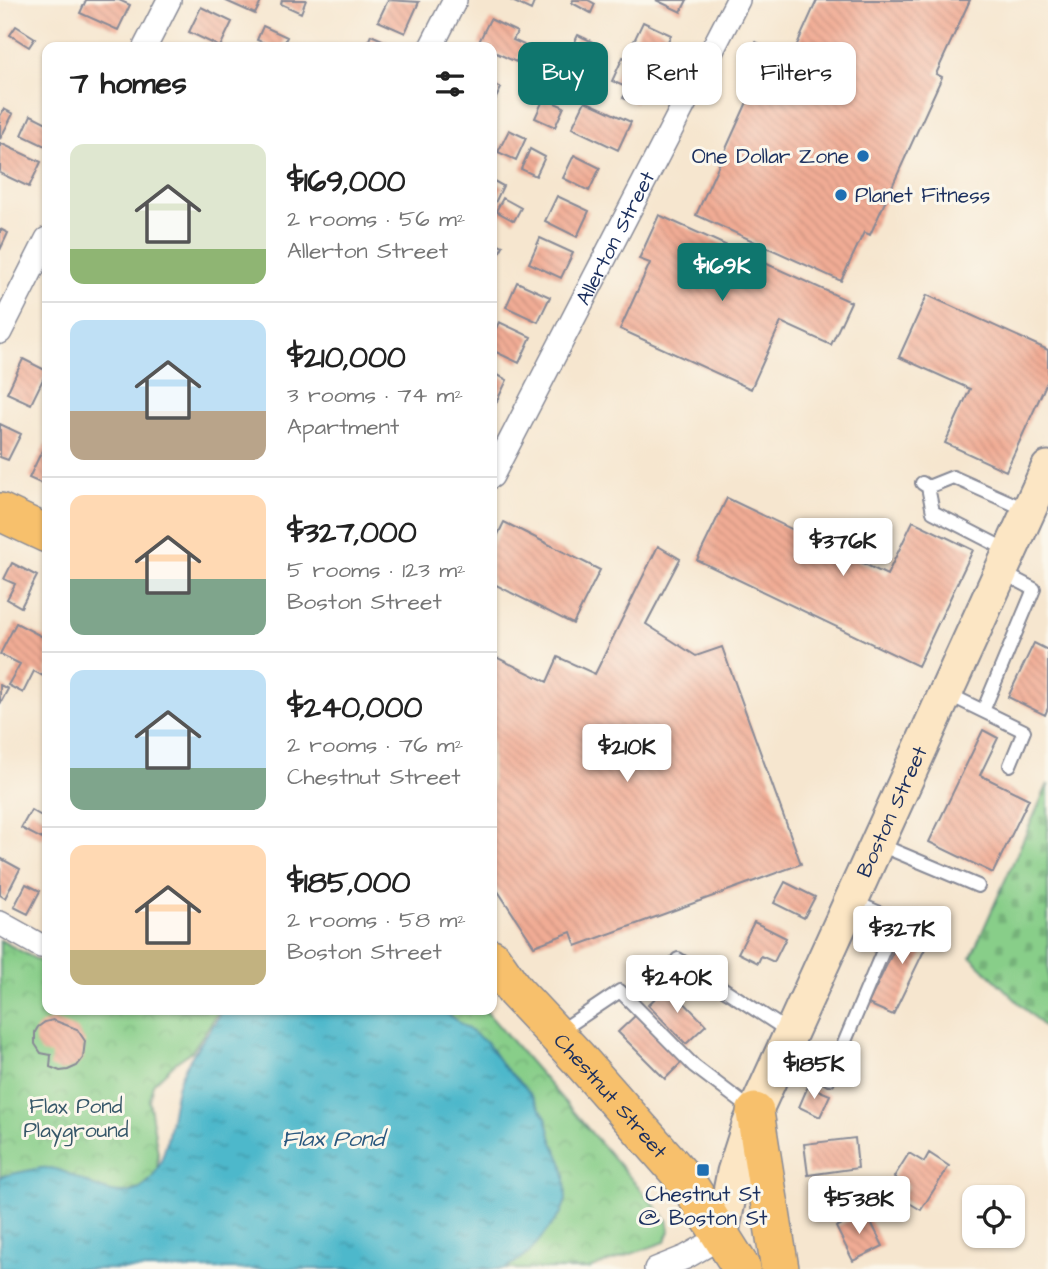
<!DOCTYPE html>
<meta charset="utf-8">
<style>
:root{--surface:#fff;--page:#f6f6f6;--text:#222;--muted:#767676;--line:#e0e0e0;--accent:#0f766e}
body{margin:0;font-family:"Architects Daughter",sans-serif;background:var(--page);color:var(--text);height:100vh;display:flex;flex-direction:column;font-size:26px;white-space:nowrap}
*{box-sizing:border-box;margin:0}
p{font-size:23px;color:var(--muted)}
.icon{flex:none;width:38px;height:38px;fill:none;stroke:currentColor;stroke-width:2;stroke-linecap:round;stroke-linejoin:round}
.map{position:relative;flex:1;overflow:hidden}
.drawer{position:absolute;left:42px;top:42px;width:455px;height:973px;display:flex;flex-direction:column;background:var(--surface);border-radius:14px;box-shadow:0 2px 5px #0004}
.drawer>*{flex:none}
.banner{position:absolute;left:518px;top:42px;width:424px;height:63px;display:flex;gap:14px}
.controls{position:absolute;left:962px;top:1185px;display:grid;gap:14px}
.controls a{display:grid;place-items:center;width:63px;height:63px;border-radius:14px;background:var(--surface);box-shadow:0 2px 5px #0004;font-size:35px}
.price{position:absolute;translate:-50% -60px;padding:0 16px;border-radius:7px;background:#fff;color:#222;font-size:23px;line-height:46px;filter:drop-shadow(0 2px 4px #0008)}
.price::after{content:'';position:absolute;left:50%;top:42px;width:21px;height:16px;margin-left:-10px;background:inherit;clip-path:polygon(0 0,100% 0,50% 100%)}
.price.selected{background:var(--accent);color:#fff}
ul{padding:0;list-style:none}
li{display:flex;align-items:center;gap:21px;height:175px;padding:0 28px}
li+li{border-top:2px solid var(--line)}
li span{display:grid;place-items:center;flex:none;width:196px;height:140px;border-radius:14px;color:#555}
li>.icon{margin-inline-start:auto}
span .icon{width:84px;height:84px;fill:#fffc;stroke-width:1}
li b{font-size:30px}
h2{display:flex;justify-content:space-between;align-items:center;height:84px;padding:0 28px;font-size:30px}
.tag{padding:0 24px;border-radius:14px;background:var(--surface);box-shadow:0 2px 5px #0004;font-size:24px;line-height:63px}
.tag.selected{background:var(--accent);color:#fff}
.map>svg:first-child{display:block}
</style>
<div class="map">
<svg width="1048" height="1269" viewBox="0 0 1048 1269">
<defs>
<pattern id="cemetery-stones" width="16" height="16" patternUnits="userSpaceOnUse" patternTransform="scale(1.75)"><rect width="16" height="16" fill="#88ce89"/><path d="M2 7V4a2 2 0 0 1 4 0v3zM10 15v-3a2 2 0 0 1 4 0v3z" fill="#75b179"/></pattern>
<pattern id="park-crowns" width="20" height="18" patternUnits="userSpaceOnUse" patternTransform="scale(1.75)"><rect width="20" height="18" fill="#88ce89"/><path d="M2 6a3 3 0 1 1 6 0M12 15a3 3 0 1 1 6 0" fill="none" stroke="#75b179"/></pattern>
<pattern id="water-ripples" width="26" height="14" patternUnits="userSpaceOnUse" patternTransform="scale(1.75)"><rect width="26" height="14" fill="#4eb8cb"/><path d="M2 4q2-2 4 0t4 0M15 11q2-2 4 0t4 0" fill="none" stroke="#4096a8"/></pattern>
<pattern id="building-back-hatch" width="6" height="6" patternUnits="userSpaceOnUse" patternTransform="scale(1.75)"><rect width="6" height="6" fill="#f1ac94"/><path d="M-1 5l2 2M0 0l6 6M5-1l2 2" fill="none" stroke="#ce9482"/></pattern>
</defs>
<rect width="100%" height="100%" fill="#fbf7ec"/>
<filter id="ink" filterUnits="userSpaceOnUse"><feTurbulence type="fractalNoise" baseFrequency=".0143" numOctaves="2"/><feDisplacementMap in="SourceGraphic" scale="14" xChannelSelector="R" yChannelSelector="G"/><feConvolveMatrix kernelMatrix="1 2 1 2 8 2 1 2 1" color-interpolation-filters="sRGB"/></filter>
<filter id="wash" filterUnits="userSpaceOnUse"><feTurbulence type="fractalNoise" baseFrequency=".00686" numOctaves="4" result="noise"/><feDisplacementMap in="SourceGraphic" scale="28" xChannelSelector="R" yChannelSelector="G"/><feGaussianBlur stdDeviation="1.57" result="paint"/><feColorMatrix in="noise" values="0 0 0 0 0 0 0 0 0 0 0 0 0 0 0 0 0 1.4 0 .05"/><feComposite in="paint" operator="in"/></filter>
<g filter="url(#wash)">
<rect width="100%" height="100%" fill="#f6e6cf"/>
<path fill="url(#cemetery-stones)" stroke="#527e74" stroke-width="2" d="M1048,784v247l-77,-74z"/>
<path fill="url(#park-crowns)" stroke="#527e74" stroke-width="2" d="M0,940l41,22 6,-12v60h173l-28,41 -17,12 -22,21 -4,16 9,53 -1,21 -15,13 -23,9 -119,1z
M412,1010h73l182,210 3,11 -5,11 -76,27h-115z"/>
<path fill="url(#water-ripples)" stroke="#347494" stroke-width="2" d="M223,1010h219l45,33 16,23 22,21 21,30 6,23 10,22 3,14 1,24 -5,13 -32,40 -24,16h-505v-92c8,-3 17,-4 26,-6 7,-1 14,-4 21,-3 25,1 46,25 76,25 49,-1 44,-81 57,-115 10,-24 30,-46 43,-68z"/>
<g id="blocks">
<path fill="url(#building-back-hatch)" d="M86,0h33l11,5 -12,25 -38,-17z
M224,0h38l-7,14z
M282,0h24l-5,13 -20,-9z
M388,0l31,2 -14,31 -27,-12z
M510,0h25l-4,10z
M573,0h15l7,4 -4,9 -19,-10z
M656,0h31l-6,12z
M817,0h153l-34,74 6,3 -72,158 -6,-3 -23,49 -145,-66 66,-146 -15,-7 9,-20 35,16z
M201,7l31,15 -12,25 -31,-15z
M490,19l27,13 -4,8 11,5 -8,17 -24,-11v-4l-14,-3z
M643,22l28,13 -11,23 -28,-13z
M16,26l19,12 -6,9 -19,-12z
M263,26l24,11 -5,10h-8l-17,-7z
M371,35l27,12h-32z
M578,35l17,8 -8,19 -18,-8z
M568,57l17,8 -9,19 -17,-8z
M623,57l28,13 -16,33 -12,-5 5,-10 -16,-7z
M492,84l9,4 -6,12 -3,-1z
M544,98l20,9 -9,20 -20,-9z
M585,101l46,21 -13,28 -46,-22z
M4,109l9,5 -13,25v-23z
M31,115l16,8v24l-25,-12z
M509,130l17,8 -10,22 -18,-8z
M0,143l41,19 -12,25 -29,-14z
M530,149l15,8 -9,19 -15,-7z
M574,155l26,13 -11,23 -26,-13z
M492,180l11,6 -9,19 -2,-1z
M557,196l32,15 -12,26 -32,-16z
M503,198l18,10 -7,13 -18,-10z
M659,215l192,87 -20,43 -50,-23 -30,67 -131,-60 30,-66 -11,-4z
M0,229l8,4 -8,17z
M540,238l33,15 -12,25 -32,-15z
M492,241l11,5 -8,15 -3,-1z
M517,282l33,15 -12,25 -32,-15z
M927,295l121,55v30l-42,91 -61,-28 25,-54 -71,-32z
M499,322l32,15 -12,26 -27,-13v-13z
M23,359l24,12 -16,33 -24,-11z
M492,372l15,8 -12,25 -3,-2z
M0,424l21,10 -13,26 -8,-3z
M45,444l2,1v41l-18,-8z
M727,498l160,77 26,-54 60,29 -55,116 -221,-106z
M504,522l96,48 -27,54 -81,-41v-36z
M658,546l22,13 -34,65 50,32 26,-9 79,217 -225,82 -5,-14 -37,14 -42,-64v-227l55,27 11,-25 37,17z
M12,563l25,13 -16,31 -14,-8 8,-15 -11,-5z
M16,623l31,16v39l-13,-7 -11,22 -15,-8 12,-21 -20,-10z
M1034,643l14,7v58l-3,7 -37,-18z
M0,685l8,4 -8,15z
M983,730l15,8 -18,37 49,24 -36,74 -64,-31z
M31,810l16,9v10l-5,10 -21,-11z
M0,858l20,11 -15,29 -5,-3z
M785,882l30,15 -11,21 -30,-15z
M26,884l14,7 -12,23 -14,-7z
M910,916l25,12 -42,87 -25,-11z
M754,922l32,16 -12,24 -13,-6 -3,7 -20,-10z
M668,986l38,39 -20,19 -38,-39z
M636,1015l46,47 -17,17 -47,-47z
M53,1020l24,9 8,12 -2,17 -6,8 -9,4 -8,1 -10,-4 1,-12 -10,-2 -6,-9v-12l3,-5 7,-5z
M808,1086l22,9 -10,22 -21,-10z
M855,1138l3,30 -50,7 -4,-31z
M909,1153l15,9 5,-9 20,13 -28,44 -20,-12 7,-12 -14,-9z
M866,1212l17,34 -30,15 -17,-34z"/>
</g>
</g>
<g filter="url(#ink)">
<use href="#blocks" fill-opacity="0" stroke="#888a96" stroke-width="2"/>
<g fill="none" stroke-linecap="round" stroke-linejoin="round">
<g stroke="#888a96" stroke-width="16">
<path id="service" d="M922,483l6,4 25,-10 74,33
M928,487l5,25 76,39
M946,693l78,38 -14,34
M983,711l51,-122 -31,-16
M878,844l100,42
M678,959l113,74
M559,1032l61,-41 74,75 58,44
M829,1079l67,-159 -44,-19"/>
</g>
<g stroke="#888a96" stroke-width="26">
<g id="minor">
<path d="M145,47l24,-47"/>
<path d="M431,47l24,-47"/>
<path d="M0,332l47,-93"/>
<path id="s1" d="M492,476l246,-476"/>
<path d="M0,923l41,23"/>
<path d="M656,1269l30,-12 35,-20"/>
</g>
</g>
<g stroke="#888a96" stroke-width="37">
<g id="secondary">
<path id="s2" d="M721,1237l13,-65 15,-47 299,-657"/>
</g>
</g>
<g stroke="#888a96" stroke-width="40">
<g id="primary">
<path d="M0,512l47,22"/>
<path id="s3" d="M492,958l23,33 63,67 109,124 55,87"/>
<path d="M755,1112l25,157"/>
</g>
</g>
<use href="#service" stroke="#fff" stroke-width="12"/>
<use href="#minor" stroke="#fff" stroke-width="23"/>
<use href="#secondary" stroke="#fce6c4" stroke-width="33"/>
<use href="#primary" stroke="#f7c06c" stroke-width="37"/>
</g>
</g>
<g fill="#1f6fb2" stroke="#fbf7ec" stroke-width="2.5">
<circle cx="863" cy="156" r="7"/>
<circle cx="841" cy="195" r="7"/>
<rect x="696" y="1163" width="14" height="14" rx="3.5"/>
</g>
<g text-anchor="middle" stroke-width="6" stroke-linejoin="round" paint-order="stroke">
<g font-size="21" fill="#1b2f5e" stroke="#fbf7ec" text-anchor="end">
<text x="849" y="163">One Dollar Zone</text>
<text x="855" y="202" text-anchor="start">Planet Fitness</text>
<text x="703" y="1201" text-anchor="middle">Chestnut St<tspan x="703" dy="24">@ Boston St</tspan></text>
</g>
<g font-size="21" fill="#1b2f5e" stroke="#fbf7ec">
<text dy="7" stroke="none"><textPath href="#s1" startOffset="268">Allerton Street</textPath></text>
<text dy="7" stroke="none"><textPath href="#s2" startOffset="460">Boston Street</textPath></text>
<text dy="7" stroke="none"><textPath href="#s3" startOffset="182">Chestnut Street</textPath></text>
</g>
<g font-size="21" fill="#365769" stroke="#fbf7ec">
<text x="76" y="1113">Flax Pond<tspan x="76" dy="24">Playground</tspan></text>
</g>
<g font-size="23" font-style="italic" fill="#2a587f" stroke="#fbf7ec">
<text x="333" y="1146">Flax Pond</text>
</g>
</g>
</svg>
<div class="controls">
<a><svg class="icon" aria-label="locate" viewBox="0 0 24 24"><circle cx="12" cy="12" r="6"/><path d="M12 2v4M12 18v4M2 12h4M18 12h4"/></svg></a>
</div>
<b class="price selected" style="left:722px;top:303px">$169K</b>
<b class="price" style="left:843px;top:578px">$376K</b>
<b class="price" style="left:627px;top:784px">$210K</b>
<b class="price" style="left:902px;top:966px">$327K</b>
<b class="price" style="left:677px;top:1015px">$240K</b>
<b class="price" style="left:814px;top:1101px">$185K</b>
<b class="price" style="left:859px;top:1236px">$538K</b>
<div class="banner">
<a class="tag selected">Buy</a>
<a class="tag">Rent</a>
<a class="tag">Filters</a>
</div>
<section class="drawer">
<h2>7 homes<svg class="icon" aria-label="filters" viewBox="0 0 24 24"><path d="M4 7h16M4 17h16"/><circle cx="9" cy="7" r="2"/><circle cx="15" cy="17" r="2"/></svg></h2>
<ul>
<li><span style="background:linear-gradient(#dfe7d0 75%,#8fb573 0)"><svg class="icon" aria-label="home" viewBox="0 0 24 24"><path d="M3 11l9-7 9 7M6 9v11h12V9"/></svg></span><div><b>$169,000</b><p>2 rooms · 56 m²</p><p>Allerton Street</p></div></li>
<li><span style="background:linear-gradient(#bfe0f5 65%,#b9a48a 0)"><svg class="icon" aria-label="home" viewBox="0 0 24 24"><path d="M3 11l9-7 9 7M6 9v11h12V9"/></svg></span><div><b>$210,000</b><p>3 rooms · 74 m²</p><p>Apartment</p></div></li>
<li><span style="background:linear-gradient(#ffd9b3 60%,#7fa58c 0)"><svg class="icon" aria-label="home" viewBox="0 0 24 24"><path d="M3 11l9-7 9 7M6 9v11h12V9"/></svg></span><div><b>$327,000</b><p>5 rooms · 123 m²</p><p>Boston Street</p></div></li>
<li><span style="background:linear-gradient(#bfe0f5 70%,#7fa58c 0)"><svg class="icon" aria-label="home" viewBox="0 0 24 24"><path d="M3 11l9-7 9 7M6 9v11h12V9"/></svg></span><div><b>$240,000</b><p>2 rooms · 76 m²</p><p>Chestnut Street</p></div></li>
<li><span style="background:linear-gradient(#ffd9b3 75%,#c2b280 0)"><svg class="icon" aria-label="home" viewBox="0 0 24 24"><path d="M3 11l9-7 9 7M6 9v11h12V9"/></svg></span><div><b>$185,000</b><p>2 rooms · 58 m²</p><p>Boston Street</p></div></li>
</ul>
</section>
</div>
